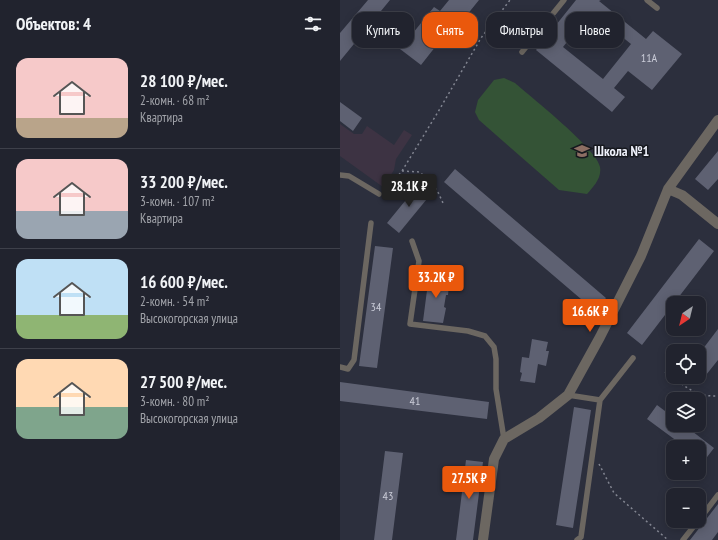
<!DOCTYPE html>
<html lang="ru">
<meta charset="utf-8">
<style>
:root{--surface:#21232e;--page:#292b36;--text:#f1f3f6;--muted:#a2a4aa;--line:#3e404a;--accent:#ea580c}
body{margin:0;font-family:"PT Sans Narrow",sans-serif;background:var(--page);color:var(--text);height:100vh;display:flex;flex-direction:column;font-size:15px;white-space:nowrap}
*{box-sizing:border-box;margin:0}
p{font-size:13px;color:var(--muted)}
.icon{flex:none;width:22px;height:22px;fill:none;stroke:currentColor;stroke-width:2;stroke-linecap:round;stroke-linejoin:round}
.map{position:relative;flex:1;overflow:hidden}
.details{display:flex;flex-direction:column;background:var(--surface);width:340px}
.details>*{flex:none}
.top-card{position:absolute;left:12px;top:12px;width:306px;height:36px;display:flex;gap:8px}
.needle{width:26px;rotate:215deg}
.tools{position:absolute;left:326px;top:296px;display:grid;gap:8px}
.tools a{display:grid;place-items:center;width:40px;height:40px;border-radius:8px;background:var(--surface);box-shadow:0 2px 10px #0003,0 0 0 1px var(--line);font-size:20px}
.price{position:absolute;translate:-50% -34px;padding:0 9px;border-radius:4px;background:var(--accent);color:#fff;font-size:13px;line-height:26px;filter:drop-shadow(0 1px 2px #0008)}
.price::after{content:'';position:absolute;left:50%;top:24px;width:12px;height:9px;margin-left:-6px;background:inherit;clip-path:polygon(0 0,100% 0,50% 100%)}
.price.current{background:#222;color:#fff}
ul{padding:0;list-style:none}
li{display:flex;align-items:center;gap:12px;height:100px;padding:0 16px}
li+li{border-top:1px solid var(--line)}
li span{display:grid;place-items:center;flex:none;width:112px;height:80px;border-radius:12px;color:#555}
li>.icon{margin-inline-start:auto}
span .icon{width:48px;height:48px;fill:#fffc;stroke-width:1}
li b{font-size:17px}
h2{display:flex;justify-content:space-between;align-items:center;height:48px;padding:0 16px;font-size:17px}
.chip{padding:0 14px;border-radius:12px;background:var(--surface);box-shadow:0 2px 10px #0003,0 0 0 1px var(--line);font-size:14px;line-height:36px}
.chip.current{background:var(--accent);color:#fff}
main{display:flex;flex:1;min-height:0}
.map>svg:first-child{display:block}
</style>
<main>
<section class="details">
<h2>Объектов: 4<svg class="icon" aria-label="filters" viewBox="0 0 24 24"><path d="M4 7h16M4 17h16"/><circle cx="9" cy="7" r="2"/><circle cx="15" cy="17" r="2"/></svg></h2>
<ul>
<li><span style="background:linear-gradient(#f6c9c9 75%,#b9a48a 0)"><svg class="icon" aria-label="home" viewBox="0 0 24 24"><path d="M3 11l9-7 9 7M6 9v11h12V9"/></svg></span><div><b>28 100 ₽/мес.</b><p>2-комн. · 68 m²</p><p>Квартира</p></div></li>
<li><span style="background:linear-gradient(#f6c9c9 65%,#9aa5b1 0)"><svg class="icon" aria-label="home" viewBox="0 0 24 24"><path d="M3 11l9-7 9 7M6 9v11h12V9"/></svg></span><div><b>33 200 ₽/мес.</b><p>3-комн. · 107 m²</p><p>Квартира</p></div></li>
<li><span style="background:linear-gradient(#bfe0f5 70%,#8fb573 0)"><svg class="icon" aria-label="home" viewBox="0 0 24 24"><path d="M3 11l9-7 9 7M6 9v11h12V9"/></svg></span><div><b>16 600 ₽/мес.</b><p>2-комн. · 54 m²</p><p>Высокогорская улица</p></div></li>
<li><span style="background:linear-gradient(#ffd9b3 60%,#7fa58c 0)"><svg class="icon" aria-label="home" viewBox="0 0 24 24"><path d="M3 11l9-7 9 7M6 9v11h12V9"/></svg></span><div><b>27 500 ₽/мес.</b><p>3-комн. · 80 m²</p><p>Высокогорская улица</p></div></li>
</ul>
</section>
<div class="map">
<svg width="378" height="540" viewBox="0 0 378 540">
<rect width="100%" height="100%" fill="#2c2f3d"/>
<path fill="#3d3343" d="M0,124l14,10h8l5,-8 27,19 10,-15 8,5 -16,24 -2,11 -11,17 -43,-31z"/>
<path fill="#345336" d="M164,78l11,5c16,14 83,67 85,84 2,11 -7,20 -13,27l-28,-4 -80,-70 -4,-8 3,-12 16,-20z"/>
<path fill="#5e6172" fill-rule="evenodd" d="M28,0h22l-50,61v-28z
M109,0h30l-21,26 -4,-3 -33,42 -21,-16 34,-42 6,4z
M236,0h25l-2,1 47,38 7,-8 29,23 -30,36 -24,-19 -14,17 11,9 -13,15 -76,-62zM251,12l40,32 -28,35 -40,-32z
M0,102l22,16 -9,13 -13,-10z
M378,151v28l-10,11 -13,-11z
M115,169l151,129 -11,13 -151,-129z
M79,184l12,10 -32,39 -12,-10z
M359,239l15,12 -72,94 -15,-12z
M35,246l18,2 -16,120 -18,-2z
M89,275l19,2 -1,7h2l-1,11h-2l-2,12 2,1 -3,15 -20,-2z
M378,329v31l-20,25 -11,-8h12v-23z
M192,339l16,3 -2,9h3l-3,15 -8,-2 -3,19 -15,-2 2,-8 -2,-1 2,-15 7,1z
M0,382l149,20 -2,17 -147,-18z
M317,405l16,12v8h11l30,23 -10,13 -5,-3v-11h-14l-38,-28z
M234,407l17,3 -18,118 -17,-3z
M45,451l18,2 -11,87h-18z
M126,460l17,2 -10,78h-17z
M378,504v28l-6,8h-22z"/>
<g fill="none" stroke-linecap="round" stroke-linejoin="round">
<path stroke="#828591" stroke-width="1.5" stroke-dasharray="2 3" stroke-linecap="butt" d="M62,171l18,1 17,18 6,13
M46,190l16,-19 36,-59 43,-74 29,-38
M325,372c19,13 29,25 53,24
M259,464l15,29 54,47"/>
<path stroke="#6c6761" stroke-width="5.5" d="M307,0l10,8
M182,52l42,-52
M0,175l9,1 30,18
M72,241l7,20 -9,63 58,7 17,5 9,11 2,12v30l8,50
M0,367l8,2 6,-9 17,-137
M228,395l32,5 -19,137 -4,3
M260,400l33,-42
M359,520l19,-25
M343,540l15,-19"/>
<path stroke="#6c6761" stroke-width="10" d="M328,189l14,6 36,29
M143,540l11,-81 10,-20 35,-21 29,-23 32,-58 41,-81 27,-67 50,-69"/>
</g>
<defs>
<g id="school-bare" transform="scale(1.2)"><path d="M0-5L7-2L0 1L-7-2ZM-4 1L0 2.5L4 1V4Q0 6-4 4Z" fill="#8d6e63" stroke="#16181e" stroke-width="2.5" paint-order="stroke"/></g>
</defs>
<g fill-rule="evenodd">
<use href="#school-bare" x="242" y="151"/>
</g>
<g text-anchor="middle" stroke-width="3" stroke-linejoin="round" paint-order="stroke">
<g font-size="12" fill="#caccd8">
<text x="309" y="62">11А</text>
<text x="36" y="311">34</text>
<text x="75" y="405">41</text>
<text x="48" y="500">43</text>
</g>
<g font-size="14" font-weight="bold" fill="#eef0fa" stroke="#16181e" text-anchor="start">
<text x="254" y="156">Школа №1</text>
</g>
</g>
</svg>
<div class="tools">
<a><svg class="needle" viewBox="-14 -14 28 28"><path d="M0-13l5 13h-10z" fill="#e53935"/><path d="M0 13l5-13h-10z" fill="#a2a4aa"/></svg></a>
<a><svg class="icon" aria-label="locate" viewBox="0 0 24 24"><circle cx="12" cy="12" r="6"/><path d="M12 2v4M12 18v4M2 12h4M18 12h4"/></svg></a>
<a><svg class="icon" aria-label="layers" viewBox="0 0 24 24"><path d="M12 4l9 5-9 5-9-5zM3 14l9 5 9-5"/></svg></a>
<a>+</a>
<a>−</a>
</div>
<b class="price current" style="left:69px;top:208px">28.1K ₽</b>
<b class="price" style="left:96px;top:299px">33.2K ₽</b>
<b class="price" style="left:250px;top:333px">16.6K ₽</b>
<b class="price" style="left:129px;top:500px">27.5K ₽</b>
<div class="top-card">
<a class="chip">Купить</a>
<a class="chip current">Снять</a>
<a class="chip">Фильтры</a>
<a class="chip">Новое</a>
</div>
</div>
</main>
